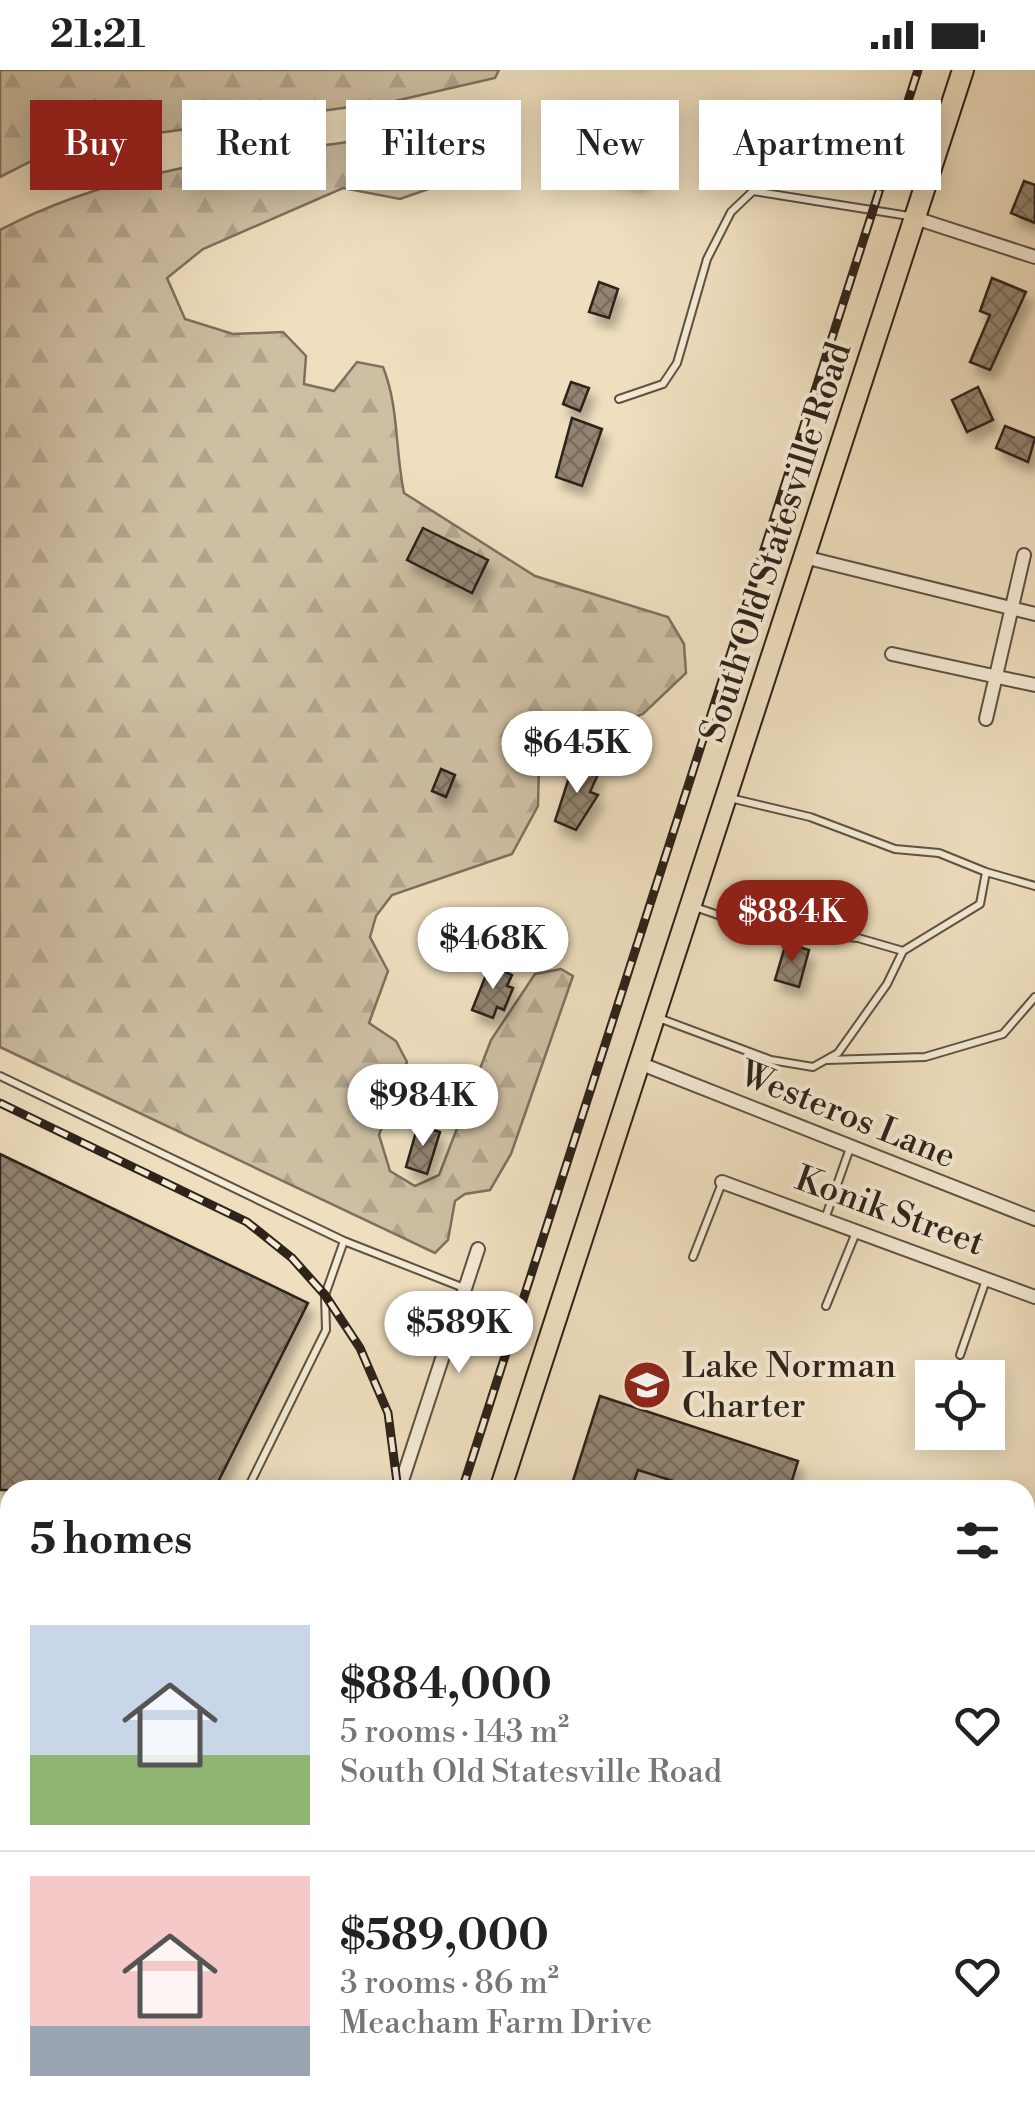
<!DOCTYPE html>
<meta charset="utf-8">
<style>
:root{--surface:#fff;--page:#f2f2f2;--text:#222;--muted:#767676;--line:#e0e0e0;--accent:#8f2418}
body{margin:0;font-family:"Libre Bodoni",serif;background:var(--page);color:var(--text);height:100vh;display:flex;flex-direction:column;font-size:38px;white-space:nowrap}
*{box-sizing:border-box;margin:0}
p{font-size:32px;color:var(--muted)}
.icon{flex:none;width:55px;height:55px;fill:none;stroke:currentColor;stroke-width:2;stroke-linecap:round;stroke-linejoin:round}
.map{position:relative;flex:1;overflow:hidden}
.sheet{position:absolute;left:0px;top:1410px;width:1035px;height:642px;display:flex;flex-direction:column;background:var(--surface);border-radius:30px 30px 0 0;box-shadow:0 5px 25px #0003}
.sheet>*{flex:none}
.hud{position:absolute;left:30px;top:30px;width:975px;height:90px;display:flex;gap:20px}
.tools{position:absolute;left:915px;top:1290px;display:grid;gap:20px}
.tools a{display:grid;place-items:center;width:90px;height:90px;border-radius:0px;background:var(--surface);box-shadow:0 5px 25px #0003;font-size:50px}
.price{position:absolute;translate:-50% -85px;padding:0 22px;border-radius:35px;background:#fff;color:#222;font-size:32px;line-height:65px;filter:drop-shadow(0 2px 5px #0008)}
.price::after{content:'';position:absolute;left:50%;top:60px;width:30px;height:22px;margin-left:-15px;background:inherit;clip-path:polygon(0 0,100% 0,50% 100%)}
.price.current{background:var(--accent);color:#fff}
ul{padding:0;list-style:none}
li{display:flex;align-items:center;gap:30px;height:250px;padding:0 30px}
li+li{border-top:2px solid var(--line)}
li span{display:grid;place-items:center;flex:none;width:280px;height:200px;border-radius:0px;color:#555}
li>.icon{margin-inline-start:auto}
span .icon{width:120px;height:120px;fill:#fffc;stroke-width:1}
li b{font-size:42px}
h2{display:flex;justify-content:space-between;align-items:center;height:120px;padding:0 30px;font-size:42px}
.chip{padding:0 35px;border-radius:0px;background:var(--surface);box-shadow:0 5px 25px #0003;font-size:35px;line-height:90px}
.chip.current{background:var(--accent);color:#fff}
.status{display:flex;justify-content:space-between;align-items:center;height:70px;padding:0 50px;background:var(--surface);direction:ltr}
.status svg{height:28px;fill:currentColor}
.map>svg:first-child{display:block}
</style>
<div class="status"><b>21:21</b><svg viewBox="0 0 49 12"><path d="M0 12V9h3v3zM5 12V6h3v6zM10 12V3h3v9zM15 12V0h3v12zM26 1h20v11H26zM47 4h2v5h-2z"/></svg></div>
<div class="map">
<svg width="1035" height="2051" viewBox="0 0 1035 2051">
<defs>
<pattern id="forest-firs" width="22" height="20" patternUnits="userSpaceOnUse" patternTransform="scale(2.5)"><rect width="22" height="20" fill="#cebfa3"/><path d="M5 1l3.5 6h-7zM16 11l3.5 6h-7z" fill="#b1a48c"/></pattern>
<pattern id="building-cross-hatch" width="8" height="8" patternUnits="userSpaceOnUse" patternTransform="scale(2.5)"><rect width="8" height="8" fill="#928470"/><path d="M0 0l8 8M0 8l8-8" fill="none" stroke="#786c5b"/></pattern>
<filter id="shadow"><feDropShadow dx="5.5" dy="10" stdDeviation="5" flood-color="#0004"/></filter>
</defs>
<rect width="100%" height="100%" fill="#efdfbf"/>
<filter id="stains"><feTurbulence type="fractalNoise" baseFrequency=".002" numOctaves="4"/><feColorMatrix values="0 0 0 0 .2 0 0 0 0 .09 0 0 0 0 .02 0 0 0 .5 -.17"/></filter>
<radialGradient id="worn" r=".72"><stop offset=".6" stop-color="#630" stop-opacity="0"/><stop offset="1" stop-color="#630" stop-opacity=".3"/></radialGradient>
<path fill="url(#forest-firs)" stroke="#7e705e" stroke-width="2.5" d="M0,0h499l-4,8 -100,23 -334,45 -61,31z
M389,66l61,1 11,25 -15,21 -46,16 -57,-11 -140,61 -36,29 18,41 48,15 50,-2 23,24 -2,28 30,7 23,-29 26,5c16,40 12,83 21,126l131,83 133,41 16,27 2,29 -43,41 -74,27 -30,23 -1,42 -26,48 -120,41 -16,21 -6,21 18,34 -19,52 27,18 11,21 -28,73 11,36 25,15 24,-11 52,-135 44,-66 26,-5 12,7 -62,178 -21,36 -25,4 -10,7 -7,39 -13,13 -435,-206v-817c120,-64 257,-74 389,-94z"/>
<path fill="url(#building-cross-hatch)" stroke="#2e221a" stroke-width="2.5" filter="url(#shadow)" d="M609,76l37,9 -6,27 -38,-9z
M1024,111l11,4v38l-24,-10z
M992,208l34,14 -36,78 -20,-8 20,-47 -10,-4z
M599,212l19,7 -9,29 -20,-6z
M571,312l18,6 -9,23 -17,-7z
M978,317l15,33 -26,12 -15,-32z
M572,348l30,11 -20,57 -26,-9z
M1005,356l30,12 -7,24 -32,-14z
M423,458l65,32 -16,33 -65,-33z
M574,692l25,10 -9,20 8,3 -22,35 -21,-9z
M441,699l14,6 -9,22 -14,-6z
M786,873l23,7 -10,37 -24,-7z
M490,895l22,10 -5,11 6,2 -9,22 -7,-3 -4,11 -21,-8z
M418,1055l22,7 -13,42 -21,-7z
M0,1084l308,149 -94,187h-214z
M600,1326l198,65 -9,29h-87l-64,-20 -7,20h-61z"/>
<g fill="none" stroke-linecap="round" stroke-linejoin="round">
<g stroke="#5e5143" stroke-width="10">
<path id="service" d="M619,329l44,-15 14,-21 30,-104 24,-47 22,-21 156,25
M986,802l49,14
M695,837l61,21 102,10 45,13
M656,947l115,43 42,7 25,-14 49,-69 16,-33 77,-47 6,-32 -47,-19 -44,-4 -85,-32 -80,-19
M827,990l98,-3 78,-23 32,-37
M0,1006l344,165 120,47
M826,1146l24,-68
M693,1187l29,-74
M826,1236l31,-76
M960,1285l26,-75
M247,1420l79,-160 -1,-35 19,-54
M0,1581l10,5"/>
</g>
<g stroke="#5e5143" stroke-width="16">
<path id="minor" d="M915,148l120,39
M804,487l231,57
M892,584l143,31
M986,649l38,-164
M639,993l396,156
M722,1112l313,115
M399,1420l79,-241
M0,1707l10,5
M189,2051l3,-9"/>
</g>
<g stroke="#2e221a" stroke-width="24">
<path id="primary" d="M500,1420l463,-1420
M294,2051l2,-9"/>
</g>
<use href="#service" stroke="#f5ead5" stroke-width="6"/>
<use href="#minor" stroke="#f5ead5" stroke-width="12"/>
<use href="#primary" stroke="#efdfbf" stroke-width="20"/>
<g stroke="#2e221a" stroke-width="9">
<path id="rail" d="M0,1033l247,119 45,36 33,37 35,53 28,65 10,77
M462,1420l456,-1420
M257,2051l3,-9"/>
</g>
<use href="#rail" stroke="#f5ead5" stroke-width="5" stroke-dasharray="15" stroke-linecap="butt"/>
</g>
<defs>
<g id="school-disc" transform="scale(2.5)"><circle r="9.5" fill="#8f2418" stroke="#f5ead5"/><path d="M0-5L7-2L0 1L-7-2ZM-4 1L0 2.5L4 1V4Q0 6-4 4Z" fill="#fff"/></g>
</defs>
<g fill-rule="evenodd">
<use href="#school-disc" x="647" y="1315"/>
</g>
<g text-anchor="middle" stroke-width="8" stroke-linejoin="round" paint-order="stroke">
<g font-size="35" fill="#2e221a" stroke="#f5ead5">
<text transform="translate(775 472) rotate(-72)" y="12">South Old Statesville Road</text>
<text transform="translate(848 1044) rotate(22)" y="12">Westeros Lane</text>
<text transform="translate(890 1140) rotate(20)" y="12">Konik Street</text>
</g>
<g font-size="35" fill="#2e221a" stroke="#f5ead5" text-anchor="start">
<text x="682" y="1307">Lake Norman<tspan x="682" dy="40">Charter</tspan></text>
</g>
</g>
<rect width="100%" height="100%" filter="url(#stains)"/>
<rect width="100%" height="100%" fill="url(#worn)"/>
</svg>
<div class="tools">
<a><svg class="icon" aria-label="locate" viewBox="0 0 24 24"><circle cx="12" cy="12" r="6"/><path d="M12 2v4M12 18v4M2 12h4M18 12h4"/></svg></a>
</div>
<b class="price" style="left:577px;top:726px">$645K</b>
<b class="price current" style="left:792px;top:895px">$884K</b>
<b class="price" style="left:493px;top:922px">$468K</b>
<b class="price" style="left:423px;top:1079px">$984K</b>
<b class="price" style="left:459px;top:1306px">$589K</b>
<div class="hud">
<a class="chip current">Buy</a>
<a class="chip">Rent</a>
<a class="chip">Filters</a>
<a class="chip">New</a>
<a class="chip">Apartment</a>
</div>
<section class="sheet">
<h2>5 homes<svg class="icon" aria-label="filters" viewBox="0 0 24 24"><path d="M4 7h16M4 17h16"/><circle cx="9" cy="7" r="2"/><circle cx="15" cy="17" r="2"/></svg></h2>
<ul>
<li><span style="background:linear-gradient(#c9d6e8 65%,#8fb573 0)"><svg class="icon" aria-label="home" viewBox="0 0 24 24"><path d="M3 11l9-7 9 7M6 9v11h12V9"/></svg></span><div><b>$884,000</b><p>5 rooms · 143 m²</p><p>South Old Statesville Road</p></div><svg class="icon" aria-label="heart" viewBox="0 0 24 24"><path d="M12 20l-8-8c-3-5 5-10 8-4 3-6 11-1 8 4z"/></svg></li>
<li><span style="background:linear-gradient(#f6c9c9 75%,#9aa5b1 0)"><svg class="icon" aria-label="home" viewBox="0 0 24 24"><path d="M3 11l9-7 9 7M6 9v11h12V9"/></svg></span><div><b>$589,000</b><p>3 rooms · 86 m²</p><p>Meacham Farm Drive</p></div><svg class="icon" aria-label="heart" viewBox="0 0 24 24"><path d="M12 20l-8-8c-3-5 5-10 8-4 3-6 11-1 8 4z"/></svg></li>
</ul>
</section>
</div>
